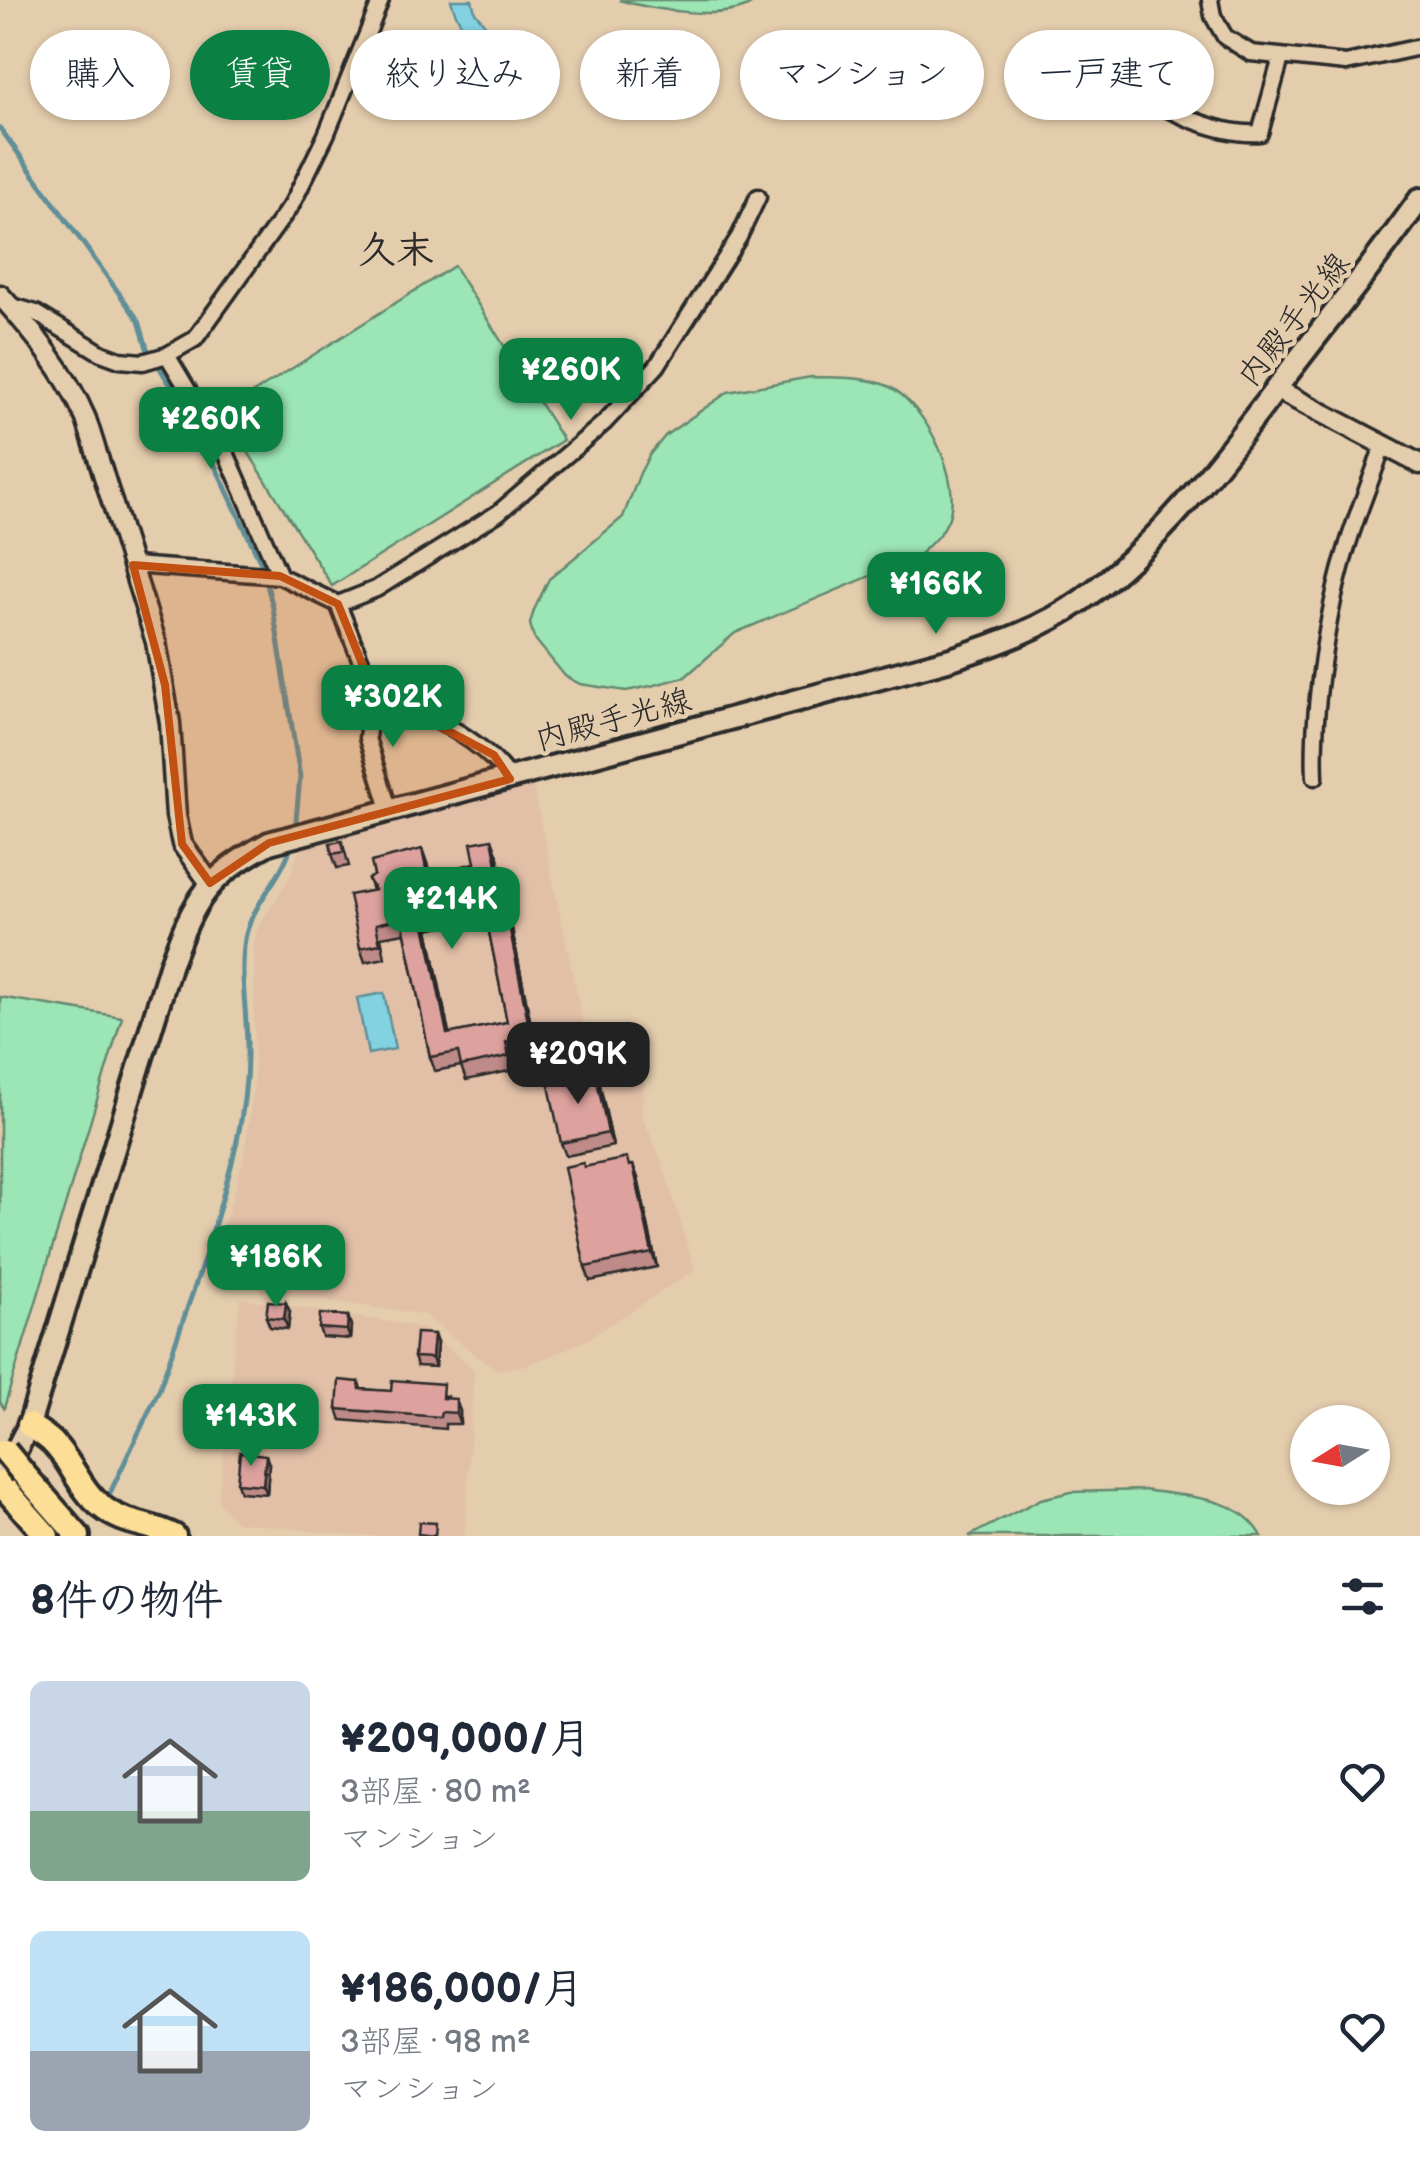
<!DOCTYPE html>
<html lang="ja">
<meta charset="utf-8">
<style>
:root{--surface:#fff;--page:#f6f6f7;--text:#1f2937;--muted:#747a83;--accent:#0b8043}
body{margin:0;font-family:"Balsamiq Sans","Klee One",sans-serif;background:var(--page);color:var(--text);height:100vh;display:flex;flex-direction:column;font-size:38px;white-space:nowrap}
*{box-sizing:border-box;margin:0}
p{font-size:32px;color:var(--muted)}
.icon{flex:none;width:55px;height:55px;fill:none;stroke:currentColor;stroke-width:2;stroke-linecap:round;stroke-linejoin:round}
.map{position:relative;height:1536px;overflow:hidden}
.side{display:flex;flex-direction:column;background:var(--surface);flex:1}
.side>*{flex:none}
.guide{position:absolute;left:30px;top:30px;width:1360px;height:90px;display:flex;gap:20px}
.needle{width:65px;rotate:259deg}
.fabs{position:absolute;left:1290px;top:1405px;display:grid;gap:20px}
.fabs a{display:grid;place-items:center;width:100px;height:100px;border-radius:50%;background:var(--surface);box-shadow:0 2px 8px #0004;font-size:50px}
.price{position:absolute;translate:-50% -85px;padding:0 22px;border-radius:20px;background:var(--accent);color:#fff;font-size:32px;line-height:65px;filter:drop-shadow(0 2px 5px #0008)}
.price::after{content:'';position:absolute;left:50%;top:60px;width:30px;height:22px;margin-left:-15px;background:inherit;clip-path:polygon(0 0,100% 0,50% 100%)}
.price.active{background:#222;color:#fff}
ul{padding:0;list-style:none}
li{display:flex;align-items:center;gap:30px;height:250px;padding:0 30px}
li span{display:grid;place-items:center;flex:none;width:280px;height:200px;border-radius:15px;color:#555}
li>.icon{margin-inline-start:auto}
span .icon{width:120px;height:120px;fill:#fffc;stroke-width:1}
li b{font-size:42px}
h2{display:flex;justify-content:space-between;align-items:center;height:120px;padding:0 30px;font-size:42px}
.tag{padding:0 35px;border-radius:45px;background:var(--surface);box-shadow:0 2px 8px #0004;font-size:35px;line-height:90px}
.tag.active{background:var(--accent);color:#fff}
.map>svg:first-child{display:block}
</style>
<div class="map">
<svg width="1420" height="1536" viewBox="0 0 1420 1536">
<rect width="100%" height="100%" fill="#e4cdad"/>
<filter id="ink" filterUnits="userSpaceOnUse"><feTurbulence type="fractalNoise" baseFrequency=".01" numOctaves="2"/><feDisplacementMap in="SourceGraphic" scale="20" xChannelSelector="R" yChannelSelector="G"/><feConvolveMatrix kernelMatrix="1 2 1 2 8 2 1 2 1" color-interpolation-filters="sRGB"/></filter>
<g filter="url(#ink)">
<path fill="#e2c0a8" d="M533,785l50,238 43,17 13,26 5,19 -3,28 21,49 33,108 -112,72 -56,23 -28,5 -20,-12 -54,-43 -164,-24 -11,-15 1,-24 -29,-20 22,-76 10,-74v-139l4,-16 29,-45 14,-35z
M240,1298l175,28 10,3 49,40 -9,167h-112l-117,-14 -18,-21z"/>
<path fill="#9ce5b4" stroke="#648870" stroke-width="2.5" d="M619,0h137c-24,24 -106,9 -137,0z
M454,266l109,174 -231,146 -109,-174z
M811,377c24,1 54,-1 77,9 37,17 76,96 60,134 -6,15 -19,25 -30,36l-183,77 -50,44 -34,9 -25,5 -46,-7 -15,-8 -31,-38 -4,-14 4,-14 15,-31 74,-62 17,-44 10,-19 16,-19 62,-43z
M0,997l122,20 -118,391 -4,-6z
M1144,1490c43,7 95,5 118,46h-293l72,-37 30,-7z"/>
<path fill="#83d2e1" stroke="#608f98" stroke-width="2.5" d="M451,0h21l3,12 20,25v10l-9,3c-17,-8 -30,-32 -35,-50z
M384,993l11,56 -27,5 -11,-56z"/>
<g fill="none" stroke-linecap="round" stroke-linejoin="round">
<path stroke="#608f98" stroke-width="5" d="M0,128l139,193 8,27 49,77 66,140 11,43 27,169 -5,54
M213,1230c17,-57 34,-115 34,-175 1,-38 -8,-79 -2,-116 6,-35 39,-62 47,-97
M109,1495l50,-105 46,-133"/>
<g stroke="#2b2b2b" stroke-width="21">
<path id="minor" d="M1210,0l3,16 12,21 26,16 95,10 74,-16
M1068,94l29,-22c45,24 111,65 163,61l21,-75
M9,305l27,8 65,40 19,7 23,2 24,-7 28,-16 97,-135 34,-69 55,-135
M167,355l60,100 53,121
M133,565l147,11 58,28 35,87 -6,47 23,74
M338,604l38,-15 122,-76 106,-90 53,-57 82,-129 19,-40
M373,691c49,23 105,42 137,88
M1315,777c-3,-66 12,-166 32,-230 10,-34 25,-68 36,-102"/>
</g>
<g stroke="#2b2b2b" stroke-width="25">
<path id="tertiary" d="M0,295c34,38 66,77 86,124l70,223 14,81 6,93 6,28 28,39
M1276,389l144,75"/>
</g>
<g stroke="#2b2b2b" stroke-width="28">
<path id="secondary" d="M0,1481l29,-56 142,-462c24,-65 36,-86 98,-120l682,-184c46,-15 92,-31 131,-59 86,-63 146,-148 209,-231 44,-57 88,-112 129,-170"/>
</g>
<g stroke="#2b2b2b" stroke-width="30">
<path id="trunk" d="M29,1425c8,6 19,12 25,19 18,19 27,47 48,63 22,18 48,16 72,29
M23,1473l55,63
M0,1483l47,53"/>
</g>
<use href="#minor" stroke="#e4cdad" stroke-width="14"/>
<use href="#tertiary" stroke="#e4cdad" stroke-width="18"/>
<use href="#secondary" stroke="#e4cdad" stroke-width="20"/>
<use href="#trunk" stroke="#fcde96" stroke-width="22"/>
<g stroke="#2b2b2b" stroke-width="30" stroke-linecap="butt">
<path id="trunk-bridge" d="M5,1451l18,22"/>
</g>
<use href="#trunk-bridge" stroke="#fcde96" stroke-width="22"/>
</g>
<path fill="#be8b88" stroke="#2b2b2b" stroke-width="2.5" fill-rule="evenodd" d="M342,841l7,25 -12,2 -5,-14z
M422,849l5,14 6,30 30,-6 12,-24 22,-10 39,197 -25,5 3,15 -48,10 -5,-14 -26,5 -5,-14 -25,-124 -24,4 4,21 -20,4 -5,-14 12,-58 -4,-11zM486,917l21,105 -58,12 -21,-105z
M600,1085l13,61 -47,10 -5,-13z
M633,1165l5,13 19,89 -67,14 -5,-14v-100z
M286,1303l4,9 -2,17 -18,-2 -4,-10z
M348,1316l3,10 -1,13 -28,-2 -3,-9z
M437,1343l-2,24 -18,-1 -3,-9z
M359,1382l2,7 86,7v2l13,13v13h-15v5l-104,-9 -4,-11z
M276,1400l-1,17 -26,-2 -3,-9z
M269,1464l-2,30 -27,-2 -3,-9z"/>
<path fill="#9b716f" stroke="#2b2b2b" stroke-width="2.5" d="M492,839l5,14 39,197 -5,-13z
M422,849l5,14 9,44 -5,-13z
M423,915l5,14 24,119 -5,-14z
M595,1071l5,14 13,61 -5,-13z
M633,1165l5,13 19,89 -5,-14z
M286,1303l4,9 -2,17 -4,-10z
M348,1316l3,10 -1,13 -3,-9z
M434,1334l3,9 -2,24 -3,-9z
M273,1391l3,9 -1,17 -3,-9z
M456,1399l4,12v13l-4,-11z
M266,1455l3,9 -2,30 -4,-9z"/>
<path fill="#dda29e" stroke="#2b2b2b" stroke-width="2.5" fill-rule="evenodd" d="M492,839l39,198 -25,5 3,14 -48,10 -3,-14 -28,5 -28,-139 -26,6 4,20 -20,4 -11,-53 26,-5 -7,-11 6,-4 -3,-13 51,-13 9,45 32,-7 -4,-20 16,-4 -4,-20zM483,902l24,120 -60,12 -24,-119z
M342,841l2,11 -12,2 -2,-11z
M595,1071l13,62 -47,10 -13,-62z
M627,1158l2,8 4,-1 19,88 -67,14 -21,-100 19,-4 1,4z
M268,1301l18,2 -2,16 -18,-2z
M320,1314l28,2 -1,14 -28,-2z
M416,1333l18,1 -2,24 -18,-1z
M339,1380l20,2 1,7 31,2 1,-11 51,4 -1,14 14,1v14l-15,-1 -1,5 -103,-8z
M247,1389l26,2 -1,17 -26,-2z
M240,1452l26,3 -3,30 -26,-2z
M419,1522l17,1 -1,13 -17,-2z"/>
</g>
<path fill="#c25012" fill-opacity="0.2" stroke="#c25012" stroke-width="8" stroke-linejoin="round" d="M133,565l147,11 58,28 35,87 121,64 16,24 -241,64 -59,40 -28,-39 -17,-159z"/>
<g text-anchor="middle" stroke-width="9" stroke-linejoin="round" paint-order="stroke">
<g font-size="32" fill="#2b2b2b" stroke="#e4cdad">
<text transform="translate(1293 319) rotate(-52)" y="11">内殿手光線</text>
<text transform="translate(613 719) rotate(-15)" y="11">内殿手光線</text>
</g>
<g font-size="38" font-weight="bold" fill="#2b2b2b" stroke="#e4cdad">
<text x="396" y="263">久末</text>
</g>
</g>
</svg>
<div class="fabs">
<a><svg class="needle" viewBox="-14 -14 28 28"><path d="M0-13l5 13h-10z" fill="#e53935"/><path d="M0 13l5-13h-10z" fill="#747a83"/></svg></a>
</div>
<b class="price" style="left:571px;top:423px">¥260K</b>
<b class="price" style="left:211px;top:472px">¥260K</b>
<b class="price" style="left:936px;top:637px">¥166K</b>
<b class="price" style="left:393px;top:750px">¥302K</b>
<b class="price" style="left:452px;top:952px">¥214K</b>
<b class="price active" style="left:578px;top:1107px">¥209K</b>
<b class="price" style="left:276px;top:1310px">¥186K</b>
<b class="price" style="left:251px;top:1469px">¥143K</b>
<div class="guide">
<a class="tag">購入</a>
<a class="tag active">賃貸</a>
<a class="tag">絞り込み</a>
<a class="tag">新着</a>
<a class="tag">マンション</a>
<a class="tag">一戸建て</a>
</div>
</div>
<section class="side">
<h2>8件の物件<svg class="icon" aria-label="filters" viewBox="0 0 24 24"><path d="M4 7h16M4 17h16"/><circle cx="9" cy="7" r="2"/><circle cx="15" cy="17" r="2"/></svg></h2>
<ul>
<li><span style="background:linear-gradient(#c9d6e8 65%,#7fa58c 0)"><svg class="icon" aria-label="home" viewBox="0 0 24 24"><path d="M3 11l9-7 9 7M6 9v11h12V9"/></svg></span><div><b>¥209,000/月</b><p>3部屋 · 80 m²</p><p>マンション</p></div><svg class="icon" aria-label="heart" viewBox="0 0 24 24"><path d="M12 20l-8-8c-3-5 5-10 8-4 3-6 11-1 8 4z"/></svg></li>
<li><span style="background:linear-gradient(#bfe0f5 60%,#9aa5b1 0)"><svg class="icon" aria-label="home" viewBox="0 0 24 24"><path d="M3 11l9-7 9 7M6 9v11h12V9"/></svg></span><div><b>¥186,000/月</b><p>3部屋 · 98 m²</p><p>マンション</p></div><svg class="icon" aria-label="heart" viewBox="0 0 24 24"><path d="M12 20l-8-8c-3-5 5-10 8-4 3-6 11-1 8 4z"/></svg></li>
</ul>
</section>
